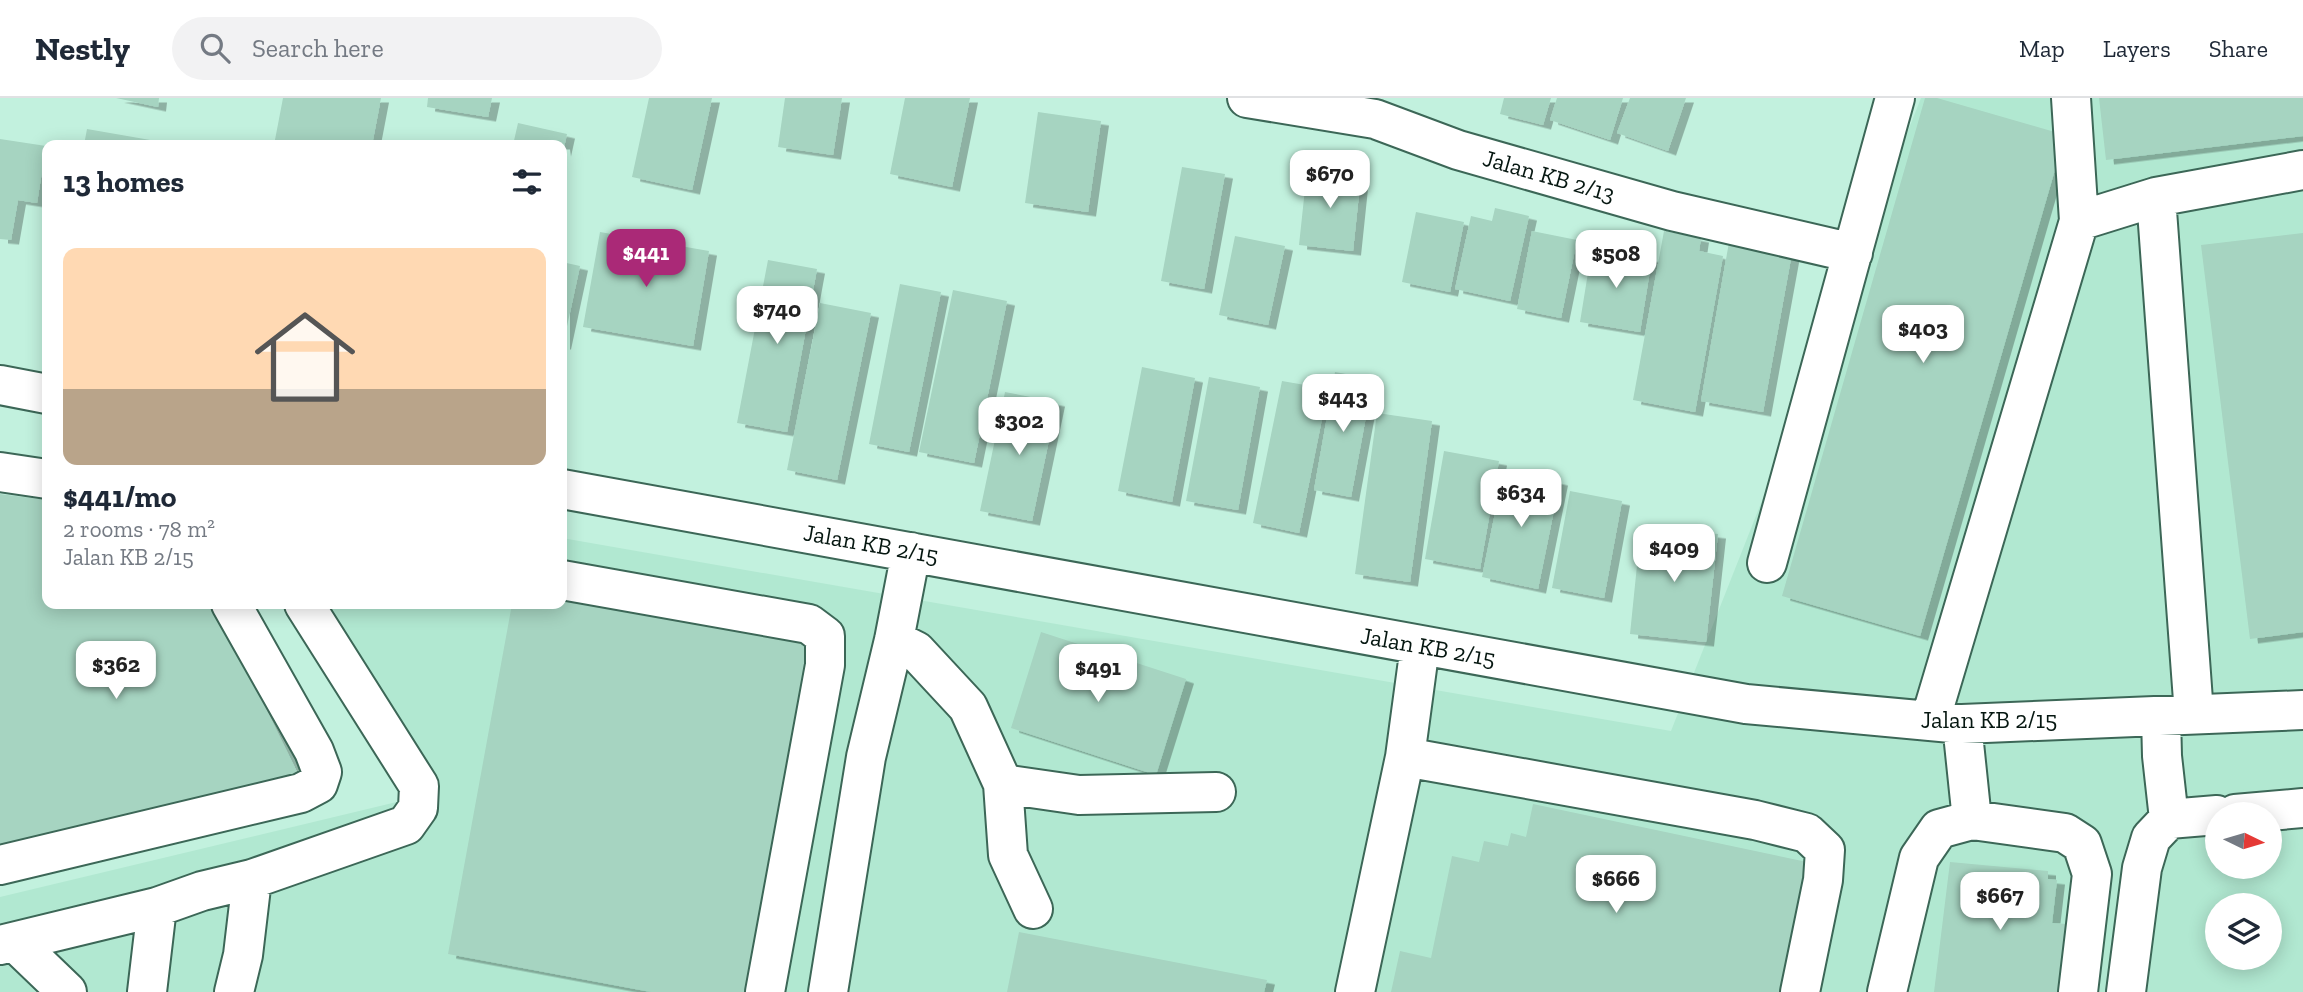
<!DOCTYPE html>
<meta charset="utf-8">
<style>
:root{--surface:#fff;--page:#f2f2f3;--text:#1f2937;--muted:#747a83;--line:#e0e1e3;--accent:#aa2977}
body{margin:0;font-family:"Zilla Slab",serif;background:var(--page);color:var(--text);height:100vh;display:flex;flex-direction:column;font-size:26px;white-space:nowrap}
*{box-sizing:border-box;margin:0}
p{font-size:23px;color:var(--muted)}
.icon{flex:none;width:38px;height:38px;fill:none;stroke:currentColor;stroke-width:2;stroke-linecap:round;stroke-linejoin:round}
.map{position:relative;flex:1;overflow:hidden}
.panel{position:absolute;left:42px;top:42px;width:525px;height:469px;display:flex;flex-direction:column;background:var(--surface);border-radius:14px;box-shadow:0 4px 18px #0003}
.panel>*{flex:none}
.needle{width:46px;rotate:95deg}
.buttons{position:absolute;left:2205px;top:704px;display:grid;gap:14px}
.buttons a{display:grid;place-items:center;width:77px;height:77px;border-radius:50%;background:var(--surface);box-shadow:0 4px 18px #0003;font-size:35px}
.price{position:absolute;translate:-50% -60px;padding:0 16px;border-radius:14px;background:#fff;color:#222;font-size:23px;line-height:46px;filter:drop-shadow(0 2px 4px #0008)}
.price::after{content:'';position:absolute;left:50%;top:42px;width:21px;height:16px;margin-left:-10px;background:inherit;clip-path:polygon(0 0,100% 0,50% 100%)}
.price.selected{background:var(--accent);color:#fff}
ul{padding:0;list-style:none}
li{display:grid;align-content:center;gap:14px;height:371px;padding:0 21px}
li+li{border-top:2px solid var(--line)}
li span{display:grid;place-items:center;height:217px;border-radius:14px;color:#555}
li>.icon{margin-inline-start:auto}
span .icon{width:126px;height:126px;fill:#fffc;stroke-width:1}
li b{font-size:30px}
h2{display:flex;justify-content:space-between;align-items:center;height:84px;padding:0 21px;font-size:30px}
header{display:flex;align-items:center;gap:42px;box-sizing:border-box;height:98px;padding:0 35px;background:var(--surface);border-bottom:2px solid var(--line)}
header strong{font-size:33px}
nav{display:flex;gap:38px;margin-inline-start:auto;font-size:24px}
.search{width:490px;height:63px;background:var(--page);display:flex;align-items:center;gap:18px;box-sizing:border-box;padding:0 24px;border-radius:38px;color:var(--muted);font-size:26px}
.map>svg:first-child{display:block}
</style>
<header>
<strong>Nestly</strong>
<div class="search"><svg class="icon" aria-label="search" viewBox="0 0 24 24"><circle cx="10" cy="10" r="6"/><path d="M15 15l6 6"/></svg>Search here</div>
<nav><a>Map</a><a>Layers</a><a>Share</a></nav>
</header>
<div class="map">
<svg width="2303" height="894" viewBox="0 0 2303 894">
<defs>
<filter id="shadow"><feDropShadow dx="8" dy="4.5" stdDeviation="0" flood-color="#0004"/></filter>
</defs>
<rect width="100%" height="100%" fill="#c2f1de"/>
<path fill="#b1e8d1" fill-rule="evenodd" d="M1921,0h382v894h-2303v-95l405,-97 -117,-196h274v-66l1109,193zM2217,716h53v52h-53zM2217,807h53v52h-53z"/>
<path fill="#a6d4c1" filter="url(#shadow)" d="M116,0h43l-1,9z
M283,0h98l-9,47h-98z
M428,0h64l-4,19 -61,-10z
M649,0h63l-20,92 -60,-13z
M785,0h57l-9,57 -55,-8z
M905,0h65l-18,89 -62,-13z
M1504,0h47l-8,27 -43,-11z
M1557,0h66l-13,42 -60,-20z
M1630,0h56l-18,53 -51,-18z
M1925,0h12l128,37 -145,501 -138,-40z
M2099,0h204v38l-197,24z
M1038,14l63,9 -13,91 -63,-9z
M518,25l49,11 -4,18 -1,-7h-49z
M87,31l69,12 -1,4h-71z
M0,41l46,7 -9,57 -19,-3 -7,40 -11,-1z
M1182,69l43,7 -21,115 -43,-8z
M1307,72l54,5 -8,76 -54,-6z
M1495,110l34,8 -19,85 -55,-12 16,-73 21,5z
M1416,114l48,10 -14,70 -48,-10z
M1532,133l45,9 -16,78 -44,-9z
M1664,133l37,7 -2,13 24,5 -28,156 -62,-12z
M1731,133l63,11 -31,170 -62,-11z
M600,134l109,19 -16,95 -110,-19z
M2303,135v399l-53,7 -49,-394z
M1235,138l50,10 -17,79 -49,-10z
M1592,150l60,10 -12,74 -60,-10z
M768,162l49,9 -30,163 -50,-9z
M562,164l18,4 -17,79h-1z
M900,186l41,8 -32,160 -40,-8z
M953,192l54,11 -33,162 -55,-11z
M820,205l51,10 -34,167 -50,-10z
M1142,269l53,11 -23,124 -54,-11z
M1335,274l38,7 -22,118 -37,-7z
M1209,279l51,10 -22,123 -52,-9z
M1282,283l46,8 -29,144 -46,-10z
M1005,294l52,10 -25,119 -52,-10z
M1377,315l55,8 -22,161 -55,-8z
M1444,353l55,10 -19,108 -55,-10z
M1504,371l56,12 -22,108 -56,-12z
M1570,393l52,10 -18,97 -52,-10z
M0,396l47,6v104h167l86,174 -300,68z
M1641,428l77,8 -12,108 -76,-8z
M562,498l254,48 -64,348h-101l-203,-38 64,-350h50z
M1041,534l145,47 -30,96 -145,-47z
M1533,706l288,61 -27,127h-403l9,-41 31,7 21,-102 27,6 5,-21 24,5 3,-13 15,4z
M1950,764l98,9v8l9,1 -5,43 15,1 -8,68h-125z
M1019,834l248,48 -3,12h-257z"/>
<g fill="none" stroke-linecap="round" stroke-linejoin="round">
<g stroke="#3c6757" stroke-width="42">
<path id="minor" d="M1247,0l128,21 83,31 214,61 181,42
M2156,99l38,517
M2079,123l77,-24 147,-27
M0,287l47,9
M0,374l47,7
M562,391l1184,215 216,20 341,-14
M1767,465l128,-465
M562,482l247,44 16,12v29l-60,327
M894,542l22,11 52,56 35,77 5,71 25,54
M2161,618l1,40 7,63
M1930,623l149,-500 -8,-123
M1405,659l350,63 52,13 18,17 -2,30 -23,112
M1003,686l76,11 137,-3
M2235,716l68,-6
M1972,722l93,13 17,11 10,30 -14,118
M0,767l301,-72 17,-9 4,-12 -8,-21 -83,-147
M15,844l52,50
M0,847l157,-38 45,-16 50,-12 154,-54 12,-17 1,-22 -115,-182
M147,894l10,-85
M234,894l9,-37 9,-76
M828,894l38,-235 28,-117 17,-88
M1355,894l50,-235 15,-111
M1887,894l32,-134 20,-29 33,-9 -10,-96
M2126,894l16,-124 9,-30 18,-19 48,-4"/>
</g>
<use href="#minor" stroke="#fff" stroke-width="38"/>
</g>
<g text-anchor="middle" stroke-width="7" stroke-linejoin="round" paint-order="stroke">
<g font-size="24" fill="#061711" stroke="#fff">
<text transform="translate(1549 78) rotate(16)" y="8">Jalan KB 2/13</text>
<text transform="translate(871 446) rotate(10)" y="8">Jalan KB 2/15</text>
<text transform="translate(1428 549) rotate(10)" y="8">Jalan KB 2/15</text>
<text x="1989" y="630">Jalan KB 2/15</text>
</g>
</g>
</svg>
<div class="buttons">
<a><svg class="needle" viewBox="-14 -14 28 28"><path d="M0-13l5 13h-10z" fill="#e53935"/><path d="M0 13l5-13h-10z" fill="#747a83"/></svg></a>
<a><svg class="icon" aria-label="layers" viewBox="0 0 24 24"><path d="M12 4l9 5-9 5-9-5zM3 14l9 5 9-5"/></svg></a>
</div>
<b class="price" style="left:1330px;top:112px">$670</b>
<b class="price selected" style="left:646px;top:191px">$441</b>
<b class="price" style="left:1616px;top:192px">$508</b>
<b class="price" style="left:777px;top:248px">$740</b>
<b class="price" style="left:1923px;top:267px">$403</b>
<b class="price" style="left:1343px;top:336px">$443</b>
<b class="price" style="left:1019px;top:359px">$302</b>
<b class="price" style="left:1521px;top:431px">$634</b>
<b class="price" style="left:1674px;top:486px">$409</b>
<b class="price" style="left:116px;top:603px">$362</b>
<b class="price" style="left:1098px;top:606px">$491</b>
<b class="price" style="left:1616px;top:817px">$666</b>
<b class="price" style="left:2000px;top:834px">$667</b>
<section class="panel">
<h2>13 homes<svg class="icon" aria-label="filters" viewBox="0 0 24 24"><path d="M4 7h16M4 17h16"/><circle cx="9" cy="7" r="2"/><circle cx="15" cy="17" r="2"/></svg></h2>
<ul>
<li><span style="background:linear-gradient(#ffd9b3 65%,#b9a48a 0)"><svg class="icon" aria-label="home" viewBox="0 0 24 24"><path d="M3 11l9-7 9 7M6 9v11h12V9"/></svg></span><div><b>$441/mo</b><p>2 rooms · 78 m²</p><p>Jalan KB 2/15</p></div></li>
</ul>
</section>
</div>
